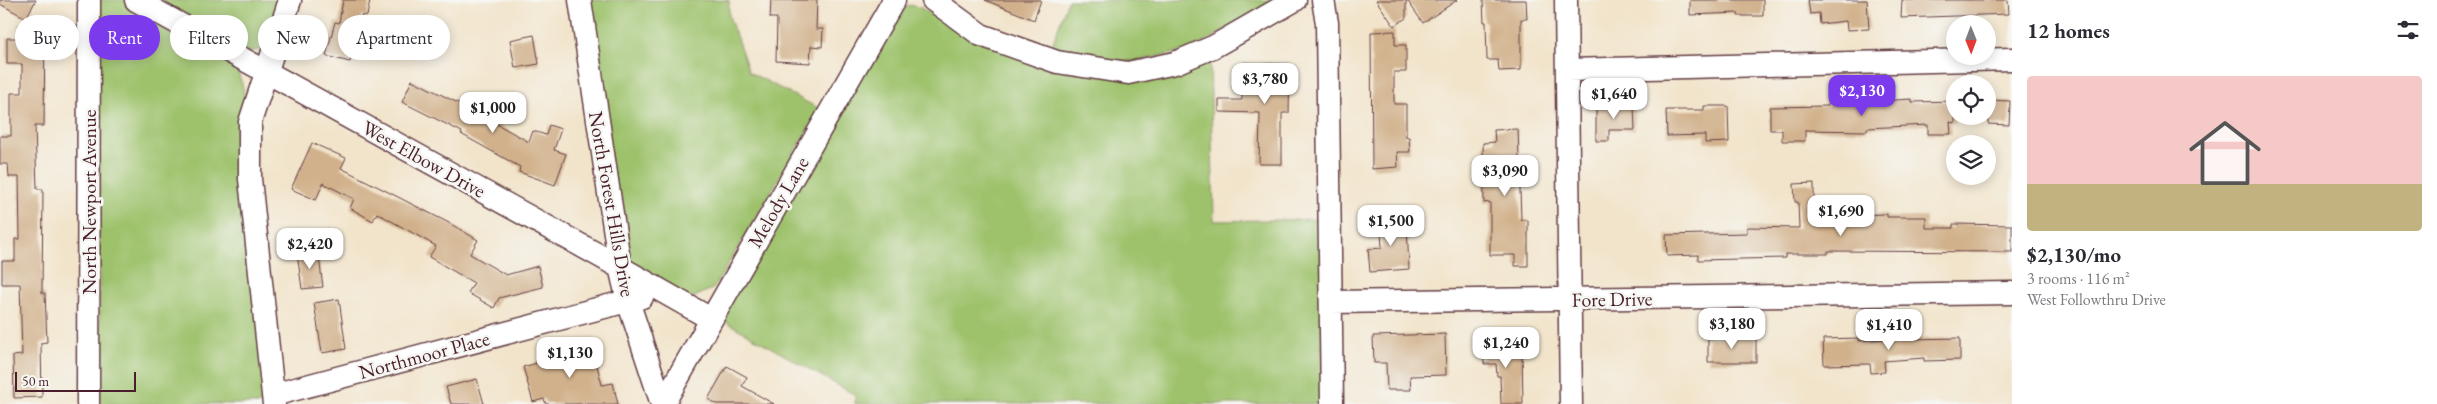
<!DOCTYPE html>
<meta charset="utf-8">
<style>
:root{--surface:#fff;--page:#f7f7f7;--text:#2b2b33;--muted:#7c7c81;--line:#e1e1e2;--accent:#7c3aed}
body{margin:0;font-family:"EB Garamond",serif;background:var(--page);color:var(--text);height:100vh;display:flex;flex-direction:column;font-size:19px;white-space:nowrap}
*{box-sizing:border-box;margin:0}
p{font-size:16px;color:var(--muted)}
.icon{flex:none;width:28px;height:28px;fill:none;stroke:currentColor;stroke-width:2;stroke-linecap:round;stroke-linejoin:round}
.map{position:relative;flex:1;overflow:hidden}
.panel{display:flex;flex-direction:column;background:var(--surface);width:425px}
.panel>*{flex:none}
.hud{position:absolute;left:15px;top:15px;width:475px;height:45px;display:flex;gap:10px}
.needle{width:32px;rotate:179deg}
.fabs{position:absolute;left:1946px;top:15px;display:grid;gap:10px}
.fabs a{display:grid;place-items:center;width:50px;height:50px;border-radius:50%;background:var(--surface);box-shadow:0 2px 12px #0003;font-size:25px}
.scale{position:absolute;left:15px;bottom:12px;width:121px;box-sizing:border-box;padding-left:5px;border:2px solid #4a1f2b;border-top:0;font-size:14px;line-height:18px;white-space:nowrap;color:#4a1f2b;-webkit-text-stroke:4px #f6f6f2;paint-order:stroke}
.price{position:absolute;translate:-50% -42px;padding:0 11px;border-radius:10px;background:#fff;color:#222;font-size:16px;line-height:32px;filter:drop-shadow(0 1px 2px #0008)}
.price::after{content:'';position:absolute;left:50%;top:30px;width:15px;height:11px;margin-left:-8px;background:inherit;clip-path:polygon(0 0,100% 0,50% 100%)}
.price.selected{background:var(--accent);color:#fff}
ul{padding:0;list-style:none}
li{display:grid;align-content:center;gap:10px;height:265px;padding:0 15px}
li+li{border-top:1px solid var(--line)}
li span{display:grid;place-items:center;height:155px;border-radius:5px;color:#555}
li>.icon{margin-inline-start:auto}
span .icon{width:90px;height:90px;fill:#fffc;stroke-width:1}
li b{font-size:21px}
h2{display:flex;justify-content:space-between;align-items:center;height:60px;padding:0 15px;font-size:21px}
.chip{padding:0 18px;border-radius:22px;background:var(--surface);box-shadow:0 2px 12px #0003;font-size:18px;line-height:45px}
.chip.selected{background:var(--accent);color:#fff}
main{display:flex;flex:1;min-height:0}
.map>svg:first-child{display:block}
</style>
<main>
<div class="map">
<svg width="2012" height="404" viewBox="0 0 2012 404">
<rect width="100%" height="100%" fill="#f6f6f2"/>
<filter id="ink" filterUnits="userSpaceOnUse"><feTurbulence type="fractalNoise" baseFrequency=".02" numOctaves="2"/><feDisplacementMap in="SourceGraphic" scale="10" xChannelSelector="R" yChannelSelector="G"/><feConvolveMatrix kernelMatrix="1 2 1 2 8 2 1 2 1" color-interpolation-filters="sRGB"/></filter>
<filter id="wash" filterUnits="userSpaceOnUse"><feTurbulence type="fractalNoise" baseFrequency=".0096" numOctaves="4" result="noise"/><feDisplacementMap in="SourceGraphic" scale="20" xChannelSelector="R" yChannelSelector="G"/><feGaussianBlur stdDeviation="1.12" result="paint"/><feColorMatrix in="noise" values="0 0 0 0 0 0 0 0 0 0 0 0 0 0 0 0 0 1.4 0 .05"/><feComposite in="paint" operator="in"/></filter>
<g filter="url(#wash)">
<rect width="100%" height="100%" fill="#f2e4cb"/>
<path fill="#9ec26c" stroke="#74704c" d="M98,0h29l107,64c9,20 12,28 11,50l24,290h-169z
M159,0h124l-20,49 -15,3z
M586,0h143v16l20,56 71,37 -106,179 -24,11 -64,-40z
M1068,0h209l-87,50 -54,11 -45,-2 -41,-8z
M910,5l11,3 33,20 93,36 163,-5 4,162 107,-2 2,185h-468v-9l-138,-78 178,-306z"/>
<g id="blocks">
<path fill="#d1b18b" d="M0,0h36l-10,18 -26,-14z
M343,0h27l-3,16 -5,-1 -12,47 -24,-6 9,-34 4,1z
M771,0h46l-1,29h7l-1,18 -11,-1 -1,17 -34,-2 1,-43h-7z
M985,0h56l-7,20z
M1376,0h30v18l-12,8z
M1407,0h50l-34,23z
M1483,0h43l1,19h-6v51l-22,1 -1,-11h-11l-1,-38h-2z
M1690,0h73v16h-25v-3l-48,2z
M1808,0h59l2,29 -22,1 -1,-9 -26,3 -1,-11 -9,1z
M1902,0h106l1,14 -108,4z
M19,25h26l-1,101h-9l2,63h6l-1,104h3l2,49 -6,1 1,54 -28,1 -1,-42 9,-1 -2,-71h-18v-23h13v-22h5l-1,-62h-10l-1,-13h-8v-28h11v-43h11v-29h-15v-26h12z
M1395,31v14h11v27h-12v32h12v33h3l1,15h-13l1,15 -26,2 -1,-137z
M534,35l5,29 -24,4 -5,-28z
M1243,63l47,1 -1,49h-7v51h-23l1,-51 -41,-1v-12h23z
M412,80l58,29 59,33 4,-11 13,4 3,-10 12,4 -7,21 12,4 -11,31 -36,-13 1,-5 -59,-33 1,-2 -60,-30z
M1912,99v3l43,-1v22l-5,-1 1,12h-23v-9l-61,3v3l-62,-1v11h-23v-11h-12v-23l58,-1 1,-5 50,1v-1z
M1988,100l22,1 -1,24 -21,-1z
M1596,106h38l1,24h-26v11h-13z
M1704,106h24l1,36 -24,1v-8l-38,1 -1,-26h38z
M1518,129l3,91h7v46h-13v-11h-25v-53l-6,1 -1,-60 12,-1 -1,-12z
M312,143l34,15 -5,10 108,55 29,17 -8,14 36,21 32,-9 5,21 -44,11 -5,10 -26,-15 6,-10 -45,-26 7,-11 -59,-33 -4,8 -23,-13 4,-9 -31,-16 -7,17 -25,-11z
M1814,183v41l37,-1v-8l36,-1v3h39v11h27v-4l59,1v27l-184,-1v3h-43v4l-87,2v-5l-31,1 -1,-21 81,-2v-6l52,1 -1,-26h-3l-1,-18z
M1393,213l1,12 13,-1 2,45 -39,3 -2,-23 14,-1 -2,-34z
M318,250l5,37 -21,2 -5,-36z
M339,299l7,50 -24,4 -8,-50z
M1445,334l1,41 -36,1 1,14h-24l-1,-27h-12l-1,-27z
M1909,337l1,2 50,-1v22l-36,1v-3l-40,3 1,11 -14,1 -1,-9 -46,1 -1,-26 35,-1v3z
M1708,338h48v24h-48z
M1483,339h26v12l13,-1 1,54h-22l-1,-28h-3l-1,-12h-12z
M591,342l11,43 11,-2 5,21h-72l-2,-5 -11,3 -10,-35 38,-11 -1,-5z
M727,366l20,11 -5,9 32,18h-58l-8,-5z
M477,379l7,25h-33l-5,-17z"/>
</g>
</g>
<g filter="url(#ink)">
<use href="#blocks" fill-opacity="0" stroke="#633d43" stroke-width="1"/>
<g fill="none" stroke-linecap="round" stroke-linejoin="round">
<g stroke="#633d43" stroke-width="25">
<path id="minor" d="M136,0l464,256 111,63
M580,0l40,267 8,34 34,103
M933,0l48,35 76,27 71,11 47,-10 38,-16 82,-47
M1323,0l4,23 5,381
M1566,0l5,404
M1568,70l444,-11
M1331,302l681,-9
M273,395l369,-98
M88,404l1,-404
M274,404l-24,-225v-57l40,-122
M663,404l231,-404"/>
</g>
<use href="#minor" stroke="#fff" stroke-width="22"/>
</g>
</g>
<g text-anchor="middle" stroke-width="5" stroke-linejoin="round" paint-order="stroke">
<g font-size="20" fill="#4a1f2b" stroke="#f6f6f2">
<text transform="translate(424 159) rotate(29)" y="7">West Elbow Drive</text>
<text transform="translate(89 202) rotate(-90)" y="7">North Newport Avenue</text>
<text transform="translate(778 202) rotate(-60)" y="7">Melody Lane</text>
<text transform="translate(612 204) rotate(80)" y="7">North Forest Hills Drive</text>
<text transform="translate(1612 299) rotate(-1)" y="7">Fore Drive</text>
<text transform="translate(424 355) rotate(-15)" y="7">Northmoor Place</text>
</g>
</g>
</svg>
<div class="fabs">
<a><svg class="needle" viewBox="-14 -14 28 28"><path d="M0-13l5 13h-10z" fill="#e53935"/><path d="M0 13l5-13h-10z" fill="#7c7c81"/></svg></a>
<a><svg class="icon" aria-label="locate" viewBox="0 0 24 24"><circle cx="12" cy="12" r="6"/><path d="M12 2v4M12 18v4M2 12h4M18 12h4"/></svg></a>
<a><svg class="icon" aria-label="layers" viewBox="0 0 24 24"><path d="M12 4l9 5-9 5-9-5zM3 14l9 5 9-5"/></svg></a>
</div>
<div class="scale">50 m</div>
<b class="price" style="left:1265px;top:105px">$3,780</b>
<b class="price selected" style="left:1862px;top:117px">$2,130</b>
<b class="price" style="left:1614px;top:120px">$1,640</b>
<b class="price" style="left:493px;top:134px">$1,000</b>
<b class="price" style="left:1505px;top:197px">$3,090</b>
<b class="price" style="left:1841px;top:237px">$1,690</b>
<b class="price" style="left:1391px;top:247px">$1,500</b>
<b class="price" style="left:310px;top:270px">$2,420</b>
<b class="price" style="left:1732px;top:350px">$3,180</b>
<b class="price" style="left:1889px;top:351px">$1,410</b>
<b class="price" style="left:1506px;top:369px">$1,240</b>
<b class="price" style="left:570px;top:379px">$1,130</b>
<div class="hud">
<a class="chip">Buy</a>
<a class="chip selected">Rent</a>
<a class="chip">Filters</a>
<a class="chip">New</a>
<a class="chip">Apartment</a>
</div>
</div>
<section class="panel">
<h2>12 homes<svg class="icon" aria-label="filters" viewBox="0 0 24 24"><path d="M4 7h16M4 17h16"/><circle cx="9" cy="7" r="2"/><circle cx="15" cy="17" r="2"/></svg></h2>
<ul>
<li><span style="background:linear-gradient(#f6c9c9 70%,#c2b280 0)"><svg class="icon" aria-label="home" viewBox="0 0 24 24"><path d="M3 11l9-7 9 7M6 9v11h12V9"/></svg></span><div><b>$2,130/mo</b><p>3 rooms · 116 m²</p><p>West Followthru Drive</p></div></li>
</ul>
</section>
</main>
